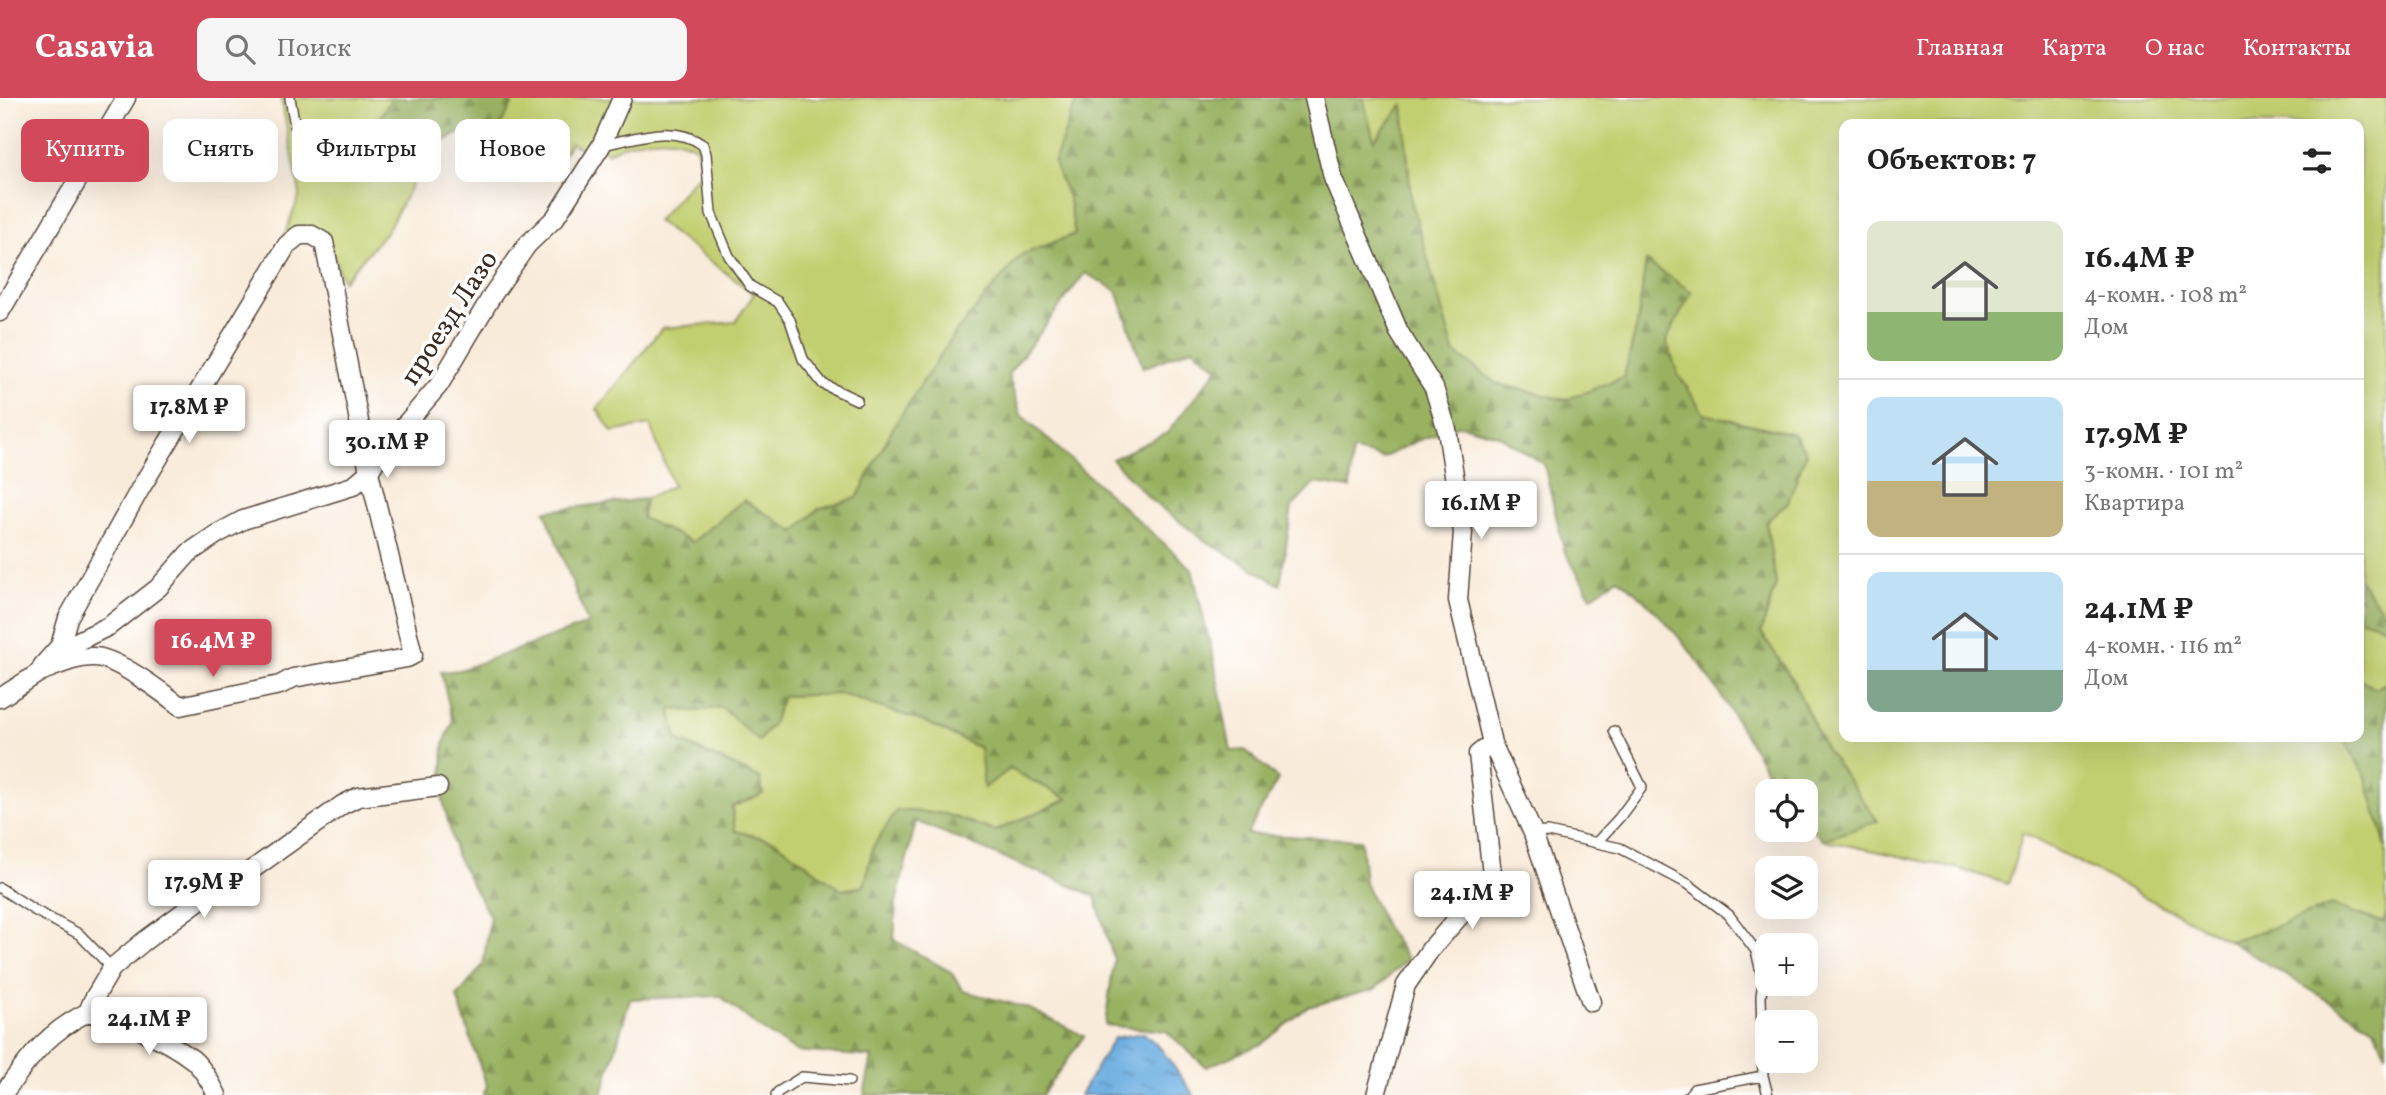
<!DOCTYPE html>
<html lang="ru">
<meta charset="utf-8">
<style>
:root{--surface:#fff;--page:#f6f6f6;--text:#222;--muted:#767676;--line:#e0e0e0;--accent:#d1495b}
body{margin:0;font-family:Vollkorn,serif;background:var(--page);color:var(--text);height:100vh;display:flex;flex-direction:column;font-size:26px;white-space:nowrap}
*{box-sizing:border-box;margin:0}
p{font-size:23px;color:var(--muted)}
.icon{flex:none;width:38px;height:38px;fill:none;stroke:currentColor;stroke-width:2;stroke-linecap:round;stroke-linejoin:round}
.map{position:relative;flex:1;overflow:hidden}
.side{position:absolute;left:1839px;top:21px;width:525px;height:623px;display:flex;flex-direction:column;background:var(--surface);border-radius:14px;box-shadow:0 7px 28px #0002}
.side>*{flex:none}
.top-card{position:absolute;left:21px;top:21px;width:665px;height:63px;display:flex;gap:14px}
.fabs{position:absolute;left:1755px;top:681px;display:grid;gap:14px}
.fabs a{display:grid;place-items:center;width:63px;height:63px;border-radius:14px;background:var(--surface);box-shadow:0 7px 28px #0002;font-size:35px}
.price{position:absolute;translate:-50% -60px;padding:0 16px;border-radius:7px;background:#fff;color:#222;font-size:23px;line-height:46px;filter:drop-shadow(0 2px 4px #0008)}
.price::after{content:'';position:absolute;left:50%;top:42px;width:21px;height:16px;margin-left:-10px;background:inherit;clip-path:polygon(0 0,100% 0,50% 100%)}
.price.on{background:var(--accent);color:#fff}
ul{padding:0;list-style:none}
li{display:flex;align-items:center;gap:21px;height:175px;padding:0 28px}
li+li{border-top:2px solid var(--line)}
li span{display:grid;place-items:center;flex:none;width:196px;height:140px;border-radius:14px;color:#555}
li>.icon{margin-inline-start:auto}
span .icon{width:84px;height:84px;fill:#fffc;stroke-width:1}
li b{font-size:30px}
h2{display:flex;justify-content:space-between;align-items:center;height:84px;padding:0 28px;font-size:30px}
.tag{padding:0 24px;border-radius:14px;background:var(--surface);box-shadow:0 7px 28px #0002;font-size:24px;line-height:63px}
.tag.on{background:var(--accent);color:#fff}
header{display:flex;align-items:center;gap:42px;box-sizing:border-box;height:98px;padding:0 35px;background:var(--accent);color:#fff}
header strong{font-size:33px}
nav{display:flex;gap:38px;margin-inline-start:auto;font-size:24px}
.search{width:490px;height:63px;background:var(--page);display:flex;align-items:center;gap:18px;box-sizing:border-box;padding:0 24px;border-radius:14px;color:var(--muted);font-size:26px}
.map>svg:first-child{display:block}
</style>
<header>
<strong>Casavia</strong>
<div class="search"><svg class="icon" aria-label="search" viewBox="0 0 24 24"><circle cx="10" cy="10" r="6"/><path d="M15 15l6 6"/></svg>Поиск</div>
<nav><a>Главная</a><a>Карта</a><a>О нас</a><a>Контакты</a></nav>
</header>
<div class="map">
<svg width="2386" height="997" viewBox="0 0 2386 997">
<defs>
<pattern id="forest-firs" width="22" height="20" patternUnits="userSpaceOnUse" patternTransform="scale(1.75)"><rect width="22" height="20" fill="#99b262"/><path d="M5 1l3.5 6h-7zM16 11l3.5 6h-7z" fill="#7e9150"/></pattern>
<pattern id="water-ripples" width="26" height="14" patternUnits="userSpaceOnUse" patternTransform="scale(1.75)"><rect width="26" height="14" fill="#6caee1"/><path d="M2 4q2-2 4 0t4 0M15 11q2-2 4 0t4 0" fill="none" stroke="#5a8eb6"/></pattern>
</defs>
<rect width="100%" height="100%" fill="#fff"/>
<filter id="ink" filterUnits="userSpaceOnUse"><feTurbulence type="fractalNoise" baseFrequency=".0143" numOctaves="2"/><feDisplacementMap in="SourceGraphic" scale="14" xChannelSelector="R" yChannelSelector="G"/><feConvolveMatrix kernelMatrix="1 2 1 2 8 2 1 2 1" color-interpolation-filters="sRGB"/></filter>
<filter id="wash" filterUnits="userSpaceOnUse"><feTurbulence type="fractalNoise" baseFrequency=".00686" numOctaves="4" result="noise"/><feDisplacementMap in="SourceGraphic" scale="28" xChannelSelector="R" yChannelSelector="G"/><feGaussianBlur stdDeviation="1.57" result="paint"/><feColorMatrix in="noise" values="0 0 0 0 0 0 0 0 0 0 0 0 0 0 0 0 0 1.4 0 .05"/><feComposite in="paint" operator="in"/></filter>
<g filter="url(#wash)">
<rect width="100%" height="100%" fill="#f9ebda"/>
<path fill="#c2cf70" stroke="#7e7c47" stroke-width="2" d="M281,0h110l-10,18 -31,15 3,18 14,-12 18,-6 4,27 27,19 -29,54 -44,50 -17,-43 -42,-2 16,-42z
M505,0h572l-22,65 14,37 6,34 -54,21 -127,171 -37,72 -39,11 -23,23 -51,-32 -52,43 -51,-25 4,-19 28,-13 -23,-61 -38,7 -15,-23 65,-81 73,-6 19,-28 -97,-73 45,-51 -6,-23c-26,-15 -63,-8 -89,6l-12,-11 -11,7 -14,-6 -9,16 -20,-14 -44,-14 15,-26z
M1363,0h1023v517l-27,-36v-455h-515v613h499l23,40 20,70v68l-2,8 -53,-18 -50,20 -52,16 -206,-108 -15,51 -48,-15 -137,-29 54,-19 -52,-73 -33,-69 -31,-47 15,-48 -10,-62 22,-20 18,-49 -12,-19 -90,-20 -27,-42 -11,-32 -20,-78 -9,63 -13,52 -58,23 -69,-16 -44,-32 -42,-152 -8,-94 -29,35z
M2359,520l27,9v56l-11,7 -16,-12z
M841,596l84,28 55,26 30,21 58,30 -73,32 -50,-17 -48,-4 -24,37 -9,40 -22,4 -67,-50 -40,-10 -3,-24 31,-13 -3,-16 -83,-38 -7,-31 26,2 25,-4 52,16 10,-27z"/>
<path fill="url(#forest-firs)" stroke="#6a6e40" stroke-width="2" fill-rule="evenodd" d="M391,0h114l7,7 -15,26h-33l-26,13 -22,33 -27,-19 -4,-27 -18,6 -14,13 -3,-19 31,-15z
M1077,0h286l11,42 29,-35 8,95 43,152 43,32 69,16 58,-23 13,-52 9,-64 46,31 -26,48 11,32 27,42 90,20 12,19 -18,49 -22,20 10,62 -15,48 31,47 33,69 53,73 -55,19 -17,-17v-32h-28c-43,-74 -90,-161 -160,-213l-27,19 -27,-47 -20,-86 -46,-29 -38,-10 -46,17 -31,16 -31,-8 -2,38 -35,-5 -23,24 -12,78 -76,-45 -52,-39 -40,-42 55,-26 51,-65 -26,-20 -49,20 -26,-77 -32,-18 -77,102 13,40 171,154 22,92 17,90 14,-1 33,29 -31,55 114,6 4,43 20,43 23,33 -33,30 -67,18 -46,37 -56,23 -40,-36 -61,-6 9,-65 -19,-64 -179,-75 -20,82 -2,37 57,32 12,19 65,17 56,28 -42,59h-178l8,-38 -76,-6 -35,-22 -41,-33 -90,3 -28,96h-119l4,-8 -30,-90 26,-32 7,-48 -34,-62 -14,-59 2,-53 9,-21 -12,-50 19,-2 128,-46 -43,-113 100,-12 -3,19 50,24 52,-42 51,32 23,-23 39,-11 37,-72 60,-92 67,-79 54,-21 -6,-34 -15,-37zM841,596l84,28 55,26 4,40 26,-19 58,30 -73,32 -50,-17 -48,-4 -24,37 -9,39 -22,4 -67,-49 -40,-10 -3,-24 31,-13 -3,-16 -83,-38 -7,-31 26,2 25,-4 38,34 14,-18 10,-27z
M2359,481l27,36v12l-27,-9z
M2359,580l16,11 11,-6v164l-20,-70 -23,-40h16z
M2331,807l52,18 3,-8v139l-12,-26 -145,-87 52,-16z"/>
<path fill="url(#water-ripples)" stroke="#546c80" stroke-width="2" d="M1144,935l17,16 33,46h-114l34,-57z"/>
</g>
<g filter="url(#ink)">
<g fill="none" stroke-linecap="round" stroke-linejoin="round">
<g stroke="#58473a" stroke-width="12">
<path id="service" d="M290,0l5,28
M602,47c33,-6 71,-22 101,0l3,9 5,59 18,43 21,30 28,16 12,18 13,39 20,25 34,16
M1533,735l15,-1 72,16 68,36 41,31 27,36 7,30 -2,15 2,80 -69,13 -5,6
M1596,745l23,-25 23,-31 -28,-56
M0,790l34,22 45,24 33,34
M1763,978l5,19
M776,997l2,-3 24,-15 47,4"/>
</g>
<g stroke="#58473a" stroke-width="21">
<path id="minor" d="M1314,0l19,80 66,154 35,56 13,42 16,102 -5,68 34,143 41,90 58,169
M0,214l126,-214
M40,574c17,-6 36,-16 54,-15 21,0 68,35 86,49l100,-21 13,-7 114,-20 6,-3 -44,-183 -45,-230 -12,-7h-13l-12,10 -147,244 -72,129 -8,28
M0,600l40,-26 3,-7 17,-19 14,-3 35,-17 49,-38 31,-35 28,-19 26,-14 110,-34 16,-14 10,-17 60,-70 54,-91 34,-49 28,-27 46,-72 21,-48
M88,914c34,8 76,26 104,47 11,9 19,24 25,36
M2,997c28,-37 43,-61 86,-83l5,-12 19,-32 31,-26 58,-43 45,-25 96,-69 16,-8 80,-10
M1376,997l30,-110 24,-35 49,-56 13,-20 -14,-120 14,-11"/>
</g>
<use href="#service" stroke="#fff" stroke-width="9"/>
<use href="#minor" stroke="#fff" stroke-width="18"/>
</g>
</g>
<g text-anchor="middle" stroke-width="7" stroke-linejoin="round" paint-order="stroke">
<g font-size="28" fill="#3b2a1e" stroke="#fff">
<text transform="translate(448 219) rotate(-57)" y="10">проезд Лазо</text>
</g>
</g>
</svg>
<div class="fabs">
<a><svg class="icon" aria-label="locate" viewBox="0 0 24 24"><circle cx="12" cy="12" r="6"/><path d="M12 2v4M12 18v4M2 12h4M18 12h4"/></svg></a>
<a><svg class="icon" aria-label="layers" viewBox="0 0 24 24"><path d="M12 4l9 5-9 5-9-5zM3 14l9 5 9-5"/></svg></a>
<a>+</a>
<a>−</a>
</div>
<b class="price" style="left:189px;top:347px">17.8M ₽</b>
<b class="price" style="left:387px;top:382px">30.1M ₽</b>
<b class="price" style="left:1481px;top:443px">16.1M ₽</b>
<b class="price on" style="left:213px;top:581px">16.4M ₽</b>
<b class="price" style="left:204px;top:822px">17.9M ₽</b>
<b class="price" style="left:1472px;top:833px">24.1M ₽</b>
<b class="price" style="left:149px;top:959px">24.1M ₽</b>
<div class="top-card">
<a class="tag on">Купить</a>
<a class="tag">Снять</a>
<a class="tag">Фильтры</a>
<a class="tag">Новое</a>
</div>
<section class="side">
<h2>Объектов: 7<svg class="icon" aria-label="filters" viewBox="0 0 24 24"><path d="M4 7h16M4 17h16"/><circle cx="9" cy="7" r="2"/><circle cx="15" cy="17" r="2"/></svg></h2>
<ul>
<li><span style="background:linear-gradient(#dfe7d0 65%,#8fb573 0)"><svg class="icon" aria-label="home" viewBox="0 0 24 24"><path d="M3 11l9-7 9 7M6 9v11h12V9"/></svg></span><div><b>16.4M ₽</b><p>4-комн. · 108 m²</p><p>Дом</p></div></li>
<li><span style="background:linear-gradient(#bfe0f5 60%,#c2b280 0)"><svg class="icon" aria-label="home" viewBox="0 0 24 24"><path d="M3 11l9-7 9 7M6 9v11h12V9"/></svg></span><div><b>17.9M ₽</b><p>3-комн. · 101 m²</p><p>Квартира</p></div></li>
<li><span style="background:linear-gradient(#bfe0f5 70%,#7fa58c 0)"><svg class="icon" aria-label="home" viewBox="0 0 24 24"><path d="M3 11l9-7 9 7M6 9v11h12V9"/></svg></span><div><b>24.1M ₽</b><p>4-комн. · 116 m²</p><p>Дом</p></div></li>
</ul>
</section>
</div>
